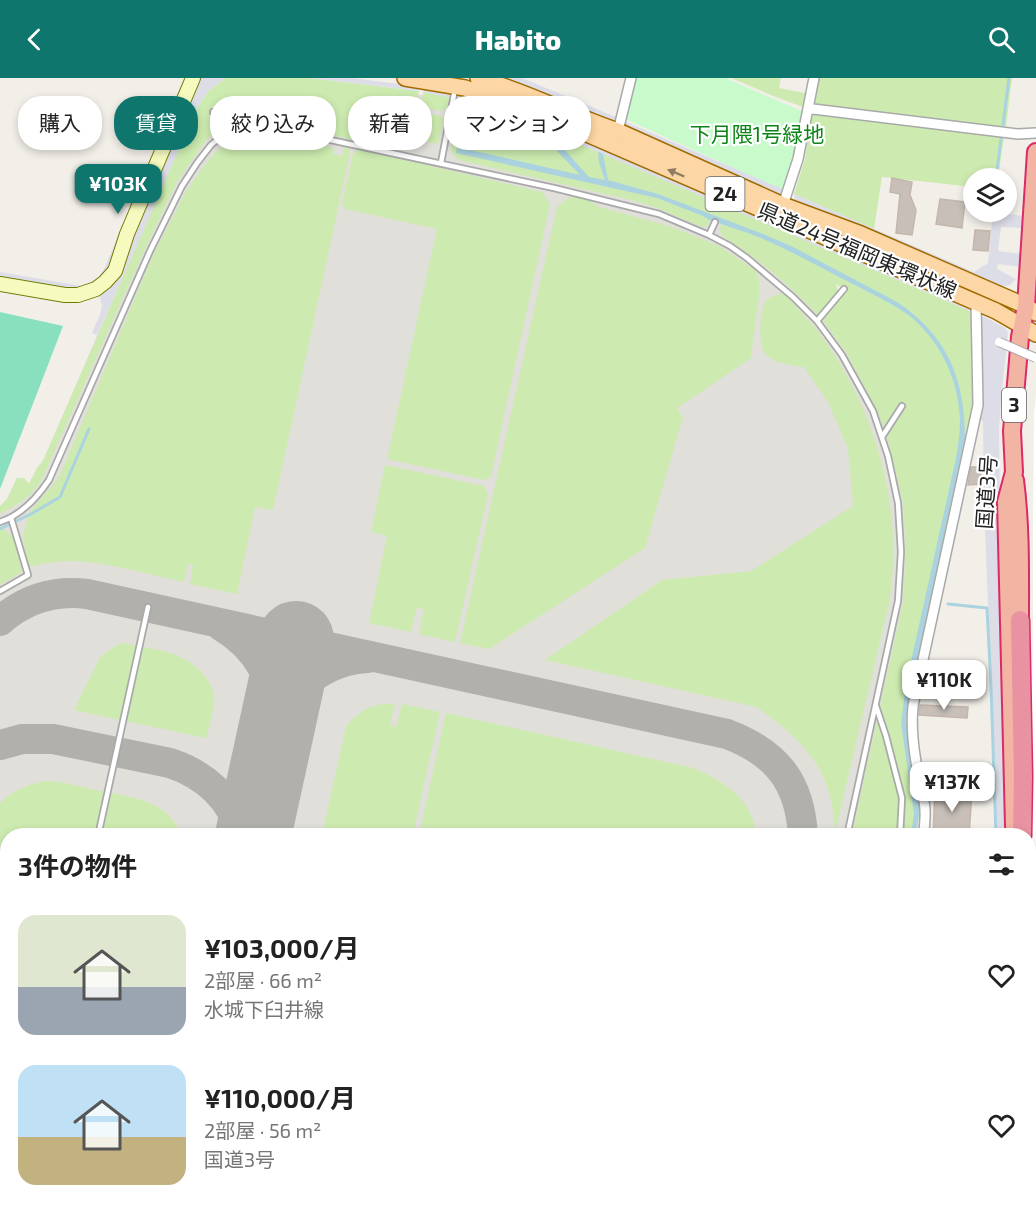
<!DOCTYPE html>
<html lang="ja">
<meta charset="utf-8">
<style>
:root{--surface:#fff;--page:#f6f6f6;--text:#222;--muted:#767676;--accent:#0f766e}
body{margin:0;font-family:"Exo 2","Noto Sans JP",sans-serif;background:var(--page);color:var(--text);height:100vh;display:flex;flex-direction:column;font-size:22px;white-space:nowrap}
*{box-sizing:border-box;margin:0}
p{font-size:20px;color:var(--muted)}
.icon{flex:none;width:33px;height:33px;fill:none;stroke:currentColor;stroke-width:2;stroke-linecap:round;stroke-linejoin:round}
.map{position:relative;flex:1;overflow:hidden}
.sheet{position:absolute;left:0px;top:750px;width:1036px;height:384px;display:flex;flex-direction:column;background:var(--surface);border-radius:24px 24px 0 0;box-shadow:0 3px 9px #0003}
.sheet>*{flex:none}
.guide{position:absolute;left:18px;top:18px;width:600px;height:54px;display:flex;gap:12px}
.fabs{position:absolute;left:963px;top:90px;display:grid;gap:12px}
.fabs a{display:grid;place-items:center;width:54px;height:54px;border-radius:50%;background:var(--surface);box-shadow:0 3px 9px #0003;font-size:30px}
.price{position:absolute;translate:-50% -51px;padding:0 14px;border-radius:12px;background:#fff;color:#222;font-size:20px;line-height:39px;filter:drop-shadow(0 2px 3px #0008)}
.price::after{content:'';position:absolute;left:50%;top:36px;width:18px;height:14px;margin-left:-9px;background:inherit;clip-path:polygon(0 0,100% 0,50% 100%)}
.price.selected{background:var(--accent);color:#fff}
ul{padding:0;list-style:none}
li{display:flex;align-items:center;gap:18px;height:150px;padding:0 18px}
li span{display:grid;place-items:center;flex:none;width:168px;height:120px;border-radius:18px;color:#555}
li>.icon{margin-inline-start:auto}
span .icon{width:72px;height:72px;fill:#fffc;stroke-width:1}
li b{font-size:26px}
h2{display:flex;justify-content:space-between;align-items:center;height:72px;padding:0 18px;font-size:26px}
.chip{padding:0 21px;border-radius:24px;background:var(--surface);box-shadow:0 3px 9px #0003;font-size:21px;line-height:54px}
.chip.selected{background:var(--accent);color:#fff}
header{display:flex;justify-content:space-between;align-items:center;height:78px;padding:0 18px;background:var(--accent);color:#fff;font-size:27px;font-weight:800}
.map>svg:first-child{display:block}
</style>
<header><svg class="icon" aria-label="back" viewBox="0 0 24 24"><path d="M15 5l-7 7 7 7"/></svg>Habito<svg class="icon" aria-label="search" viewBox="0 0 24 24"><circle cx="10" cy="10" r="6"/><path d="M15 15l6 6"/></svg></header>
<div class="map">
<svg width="1036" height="1134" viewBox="0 0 1036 1134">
<rect width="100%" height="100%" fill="#f2efe9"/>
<path fill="#e1dfda" d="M233,0l177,15 74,13 334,141 15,47 47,25 61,121 -87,395 -846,1v368l763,1 -2,7h-769v-706l7,-7 10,-21h7l5,6 8,-16 6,-7 133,-309z"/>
<path fill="#cdebb0" d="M223,0h87l109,13 -10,46 -50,-11 -1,9 44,8 3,2v2l-4,2c-63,-11 -126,-27 -188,-43l-5,10 17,6 -18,17 -30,43 -32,67 -102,228c-9,18 -25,28 -43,37v-8l7,-7 10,-21h7l5,6 8,-16 6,-7 154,-353 12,-18 14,-10z
M731,0h50l-2,10 26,5 -2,14 -25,-9z
M819,0h193l-6,49 -191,-22z
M423,14l27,5 -3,10 -4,4 -20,-3 -2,-2z
M464,22l21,5 102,41 385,166 -1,42 2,60 -8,24 -53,247 -4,36 2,29 10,58 -4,27h-64l51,-233 3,-51 -3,-48 -16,-67 19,-28 -8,-4 -14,24 -9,-21 -29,-55 -23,-31 15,-20 10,-10 -12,-7 2,7 -20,24c-30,-31 -59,-56 -96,-79l-2,-5 1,-7 -11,-4 -4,7h-4l-45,-19 -22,-7 -177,-41 -6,-8v-7z
M421,34l20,4 3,2 -6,26 -22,-5 -1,-3 5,-23z
M815,35l189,24 -6,41h-24l-1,9 -91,-10 -8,52 -80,-35 11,-35 6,-41z
M264,54l18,3 52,13 -1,6 9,2 2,-10 4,1 2,6 -77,357 -18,-3 -18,87 -47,-10 3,-18 -5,-2 -4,18c-35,-7 -79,-21 -115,-21 -14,0 -27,3 -41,6l-5,-30 6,-25 26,-29 7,-13 92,-217 33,-63 16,-23 13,-16 24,-14z
M358,71l184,43 8,12 -59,272 -7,4 -97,-21 50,-230 -92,-20 -3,-5 11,-50z
M571,118l17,4 11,7 70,19 50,20 36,24 4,9v17l-8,62 -74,50 6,9 -38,131 -156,101 -29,-6 97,-436z
M780,216l6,2c10,11 21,22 31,34 45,59 71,130 76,204 2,23 -1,46 -4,69l-54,230c-1,-13 -2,-25 -5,-37 -10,-41 -41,-65 -73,-89l-212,-47 117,-80 89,-9 102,-65 -5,-57 -20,-47 -24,-35c-14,-2 -31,-3 -40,-15 -6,-10 -4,-38 0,-48 3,-6 10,-9 16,-10z
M385,387l99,21 4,8 -33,148 -36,-8 5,-24 -7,-3 -6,25 -42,-9 18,-87 -16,-4z
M0,448l14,12 8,34 -22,13z
M124,565l12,3 -16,74 -46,-10 26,-53 15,-11z
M142,569c27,4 54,11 68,37 2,4 4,8 4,13 1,11 -5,30 -8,41l-81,-17z
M384,626h11l-5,21 6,2 6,-23 38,8 -27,123h-91l24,-108c9,-13 22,-21 38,-23z
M446,635l247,55c31,13 60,31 63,67h-337z
M48,703l12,1 45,10 -9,43 -88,1 -1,9h-7v-42c14,-13 29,-20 48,-22z
M111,715c29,5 60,12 70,42h-80z
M7,847v191l-7,-2v-187z
M0,1052l7,1 1,73 7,1 -2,7h-13z
M21,1127v-1l84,1 -1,7h-84z
M242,1127v-1l91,1 -2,7h-90z
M339,1127h129l-2,7h-123l1,-2z
M772,1127h67l-2,7h-67z"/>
<path fill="#c8facc" d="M634,0h91l79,34 -8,44 -13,34 -158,-71z"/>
<path fill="#88e0be" d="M0,234l63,14 -63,163z"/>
<path fill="#dddde8" d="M200,0h23v2l-14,10 -12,18 -100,227 -5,-2 8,-19 2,-7 -3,-14 80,-165z
M310,0h42l64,8 3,5z
M500,0h22l94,39 -1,3 -5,2z
M426,10l38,6 61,20 445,193 2,5 -449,-192 -38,-15 -62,-13z
M624,43l161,69 -6,5 -155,-67z
M794,116l180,78 14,-9 5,-51h9v2l24,2 -1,12 -24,-1 -3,24 25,3 -1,13 -24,-3 -1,5 19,10 -6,6 -4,1h-11l-200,-84z
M122,151l-5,26 -15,25 -20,11 -82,-12v-7l82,14 17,-9 6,-10 15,-36z
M983,238l22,12 3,5 -7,67 -2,30 2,141 8,264h-12l-13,-332 -1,-82 -2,-1 1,-102z"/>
<path fill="#aad3df" d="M550,56l9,4 3,9 27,30 16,3 -6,-18 -1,-10 5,2 5,26 50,14 105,40 30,13 104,55c50,33 68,77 68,136l-53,247 -6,36 14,87 -4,27h-5l3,-21 -13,-91 5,-39 50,-226c2,-12 4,-25 4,-37 -1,-41 -20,-82 -53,-107 -20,-14 -43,-24 -64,-35 -27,-14 -54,-29 -82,-41 -17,-7 -35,-12 -52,-18l-6,-4 -46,-18 -201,-45 1,-6 123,28 -23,-24z"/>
<path fill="#fff" d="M1036,316v818l-7,-8v-299l4,-283v-101l1,-105z"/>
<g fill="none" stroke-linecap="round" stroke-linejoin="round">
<path stroke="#aad3df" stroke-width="3" d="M1003,47l6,-47
M996,100l5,-39
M0,451l31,-15 29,-17 29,-68
M948,526l39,4 4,78 5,150"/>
<path stroke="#b1b0ac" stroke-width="30" d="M0,543c25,-22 54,-31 87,-27l640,140c50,19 73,48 76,102
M221,548c36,21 55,56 57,96
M278,644c16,-37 49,-62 90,-64
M0,667l22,-6h31l117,24c36,12 62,36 72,73
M0,802h8
M706,1134l8,-8"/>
<path stroke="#b1b0ac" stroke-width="76" d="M253,758l43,-197
M172,1134l2,-8
M535,1134l2,-8"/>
</g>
<path fill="#c7bfb8" stroke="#c4b6ab" stroke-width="1.5" d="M892,100l20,4 -2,13 6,15 -4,25 -16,-2 4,-39 -10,-2z
M940,121l25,3 -3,26 -26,-4z
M975,152l15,1 -2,20 -15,-1z
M971,389h10v17l-13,1z
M920,627l48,2 -1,11 -48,-3z
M935,711l37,2 -3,45h-36z"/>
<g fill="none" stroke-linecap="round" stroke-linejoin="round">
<g stroke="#a9a9a9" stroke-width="8">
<path id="service" d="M213,34l54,13
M441,85l14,-74
M709,157l6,-13
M817,243l27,-32
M882,359l20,-31
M0,444c21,-7 37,-24 49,-42l101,-229 32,-65 15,-23 14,-18 16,-13 28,-5 29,3 270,58 105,26 50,21 21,11 17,12 46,39 24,24 25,34 31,56 15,45 10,47 3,49 -3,49 -51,235
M0,513l28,-16 -17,-57
M876,628l10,30 16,62 -2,38
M98,758l50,-229
M17,1134l1,-8
M764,1134l2,-8
M819,1134l1,-8"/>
</g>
<g stroke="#a9a9a9" stroke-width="12">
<path id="minor" d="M808,32l5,-1 205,25 18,-1
M618,53l13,-53
M783,127l15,-46 16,-81
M923,758c6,-31 -2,-45 -7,-74 -3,-18 -5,-37 -3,-56l65,-301 -2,-102
M843,1134l1,-8"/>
</g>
<g stroke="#707d05" stroke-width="16">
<path id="secondary" d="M0,206l65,11h13l18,-6 9,-7 10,-11 12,-37 66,-156"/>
</g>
<g stroke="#a06b00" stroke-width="18">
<path id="primary" d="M405,0l60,10 62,20 469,203 40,23
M478,0c48,13 92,37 140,53l165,74 78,29 165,72 10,7"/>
</g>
<g stroke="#dc2a67" stroke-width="20">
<path id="trunk" d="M1015,402c6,46 5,93 5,140
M1014,748l-8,-324 8,-30 -2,-41 8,-94 6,-31 10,-154
M1015,1134v-8"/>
</g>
<g stroke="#dc2a67" stroke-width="21">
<path id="motorway" d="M1020,542l3,157 -1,59
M1029,1021l2,-111 5,-103
M1028,1134v-8"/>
</g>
<use href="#service" stroke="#fff" stroke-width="4.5"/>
<use href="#minor" stroke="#fff" stroke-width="9"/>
<use href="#secondary" stroke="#f7fabf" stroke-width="14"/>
<use href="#primary" stroke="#fcd6a4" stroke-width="15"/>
<use href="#trunk" stroke="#f2b4a3" stroke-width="16"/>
<use href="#motorway" stroke="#e892a2" stroke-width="18"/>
<g stroke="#a9a9a9" stroke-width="10" stroke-linecap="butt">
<path id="pedestrian-bridge" d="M999,264l37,16"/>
</g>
<use href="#pedestrian-bridge" stroke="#fff" stroke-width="8"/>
</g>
<defs><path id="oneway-solid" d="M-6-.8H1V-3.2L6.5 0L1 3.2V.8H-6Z" transform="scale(1.5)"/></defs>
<use fill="#8f7c63" href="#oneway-solid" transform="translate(676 95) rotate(-157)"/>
<g text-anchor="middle" stroke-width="4.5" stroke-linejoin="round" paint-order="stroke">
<g fill="#fff" stroke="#646464" stroke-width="1.5">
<rect x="705.5" y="99" width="39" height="34" rx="4.5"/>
<rect x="1002" y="310" width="24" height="34" rx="4.5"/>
</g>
<g font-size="20" font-weight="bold" fill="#222">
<text x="725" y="123">24</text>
<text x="1014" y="334">3</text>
</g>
<g font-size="21" fill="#0c8416" stroke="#fff">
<text x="757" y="64">下月隈1号緑地</text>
</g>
<g font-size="21" fill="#222" stroke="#fff">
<text transform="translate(857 173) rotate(23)" y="7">県道24号福岡東環状線</text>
<text transform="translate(987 414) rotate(-86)" y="7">国道3号</text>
</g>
</g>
</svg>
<div class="fabs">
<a><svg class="icon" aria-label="layers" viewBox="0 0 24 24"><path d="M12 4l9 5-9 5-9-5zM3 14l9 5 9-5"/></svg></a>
</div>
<b class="price selected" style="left:118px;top:137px">¥103K</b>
<b class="price" style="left:944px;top:633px">¥110K</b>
<b class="price" style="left:952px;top:735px">¥137K</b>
<div class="guide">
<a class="chip">購入</a>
<a class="chip selected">賃貸</a>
<a class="chip">絞り込み</a>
<a class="chip">新着</a>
<a class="chip">マンション</a>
</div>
<section class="sheet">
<h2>3件の物件<svg class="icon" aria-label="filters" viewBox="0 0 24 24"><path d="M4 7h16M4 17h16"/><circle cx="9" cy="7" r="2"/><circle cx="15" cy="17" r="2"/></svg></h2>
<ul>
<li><span style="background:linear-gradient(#dfe7d0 60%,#9aa5b1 0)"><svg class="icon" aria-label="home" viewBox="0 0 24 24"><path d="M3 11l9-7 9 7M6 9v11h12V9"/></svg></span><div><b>¥103,000/月</b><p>2部屋 · 66 m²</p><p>水城下臼井線</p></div><svg class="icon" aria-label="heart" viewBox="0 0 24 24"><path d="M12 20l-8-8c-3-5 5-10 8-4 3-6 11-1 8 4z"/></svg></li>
<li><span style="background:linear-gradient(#bfe0f5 60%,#c2b280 0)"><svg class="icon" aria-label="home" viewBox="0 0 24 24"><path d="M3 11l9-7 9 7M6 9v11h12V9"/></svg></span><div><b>¥110,000/月</b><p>2部屋 · 56 m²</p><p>国道3号</p></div><svg class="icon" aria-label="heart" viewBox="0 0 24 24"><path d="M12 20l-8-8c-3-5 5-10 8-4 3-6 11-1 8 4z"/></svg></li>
</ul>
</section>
</div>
